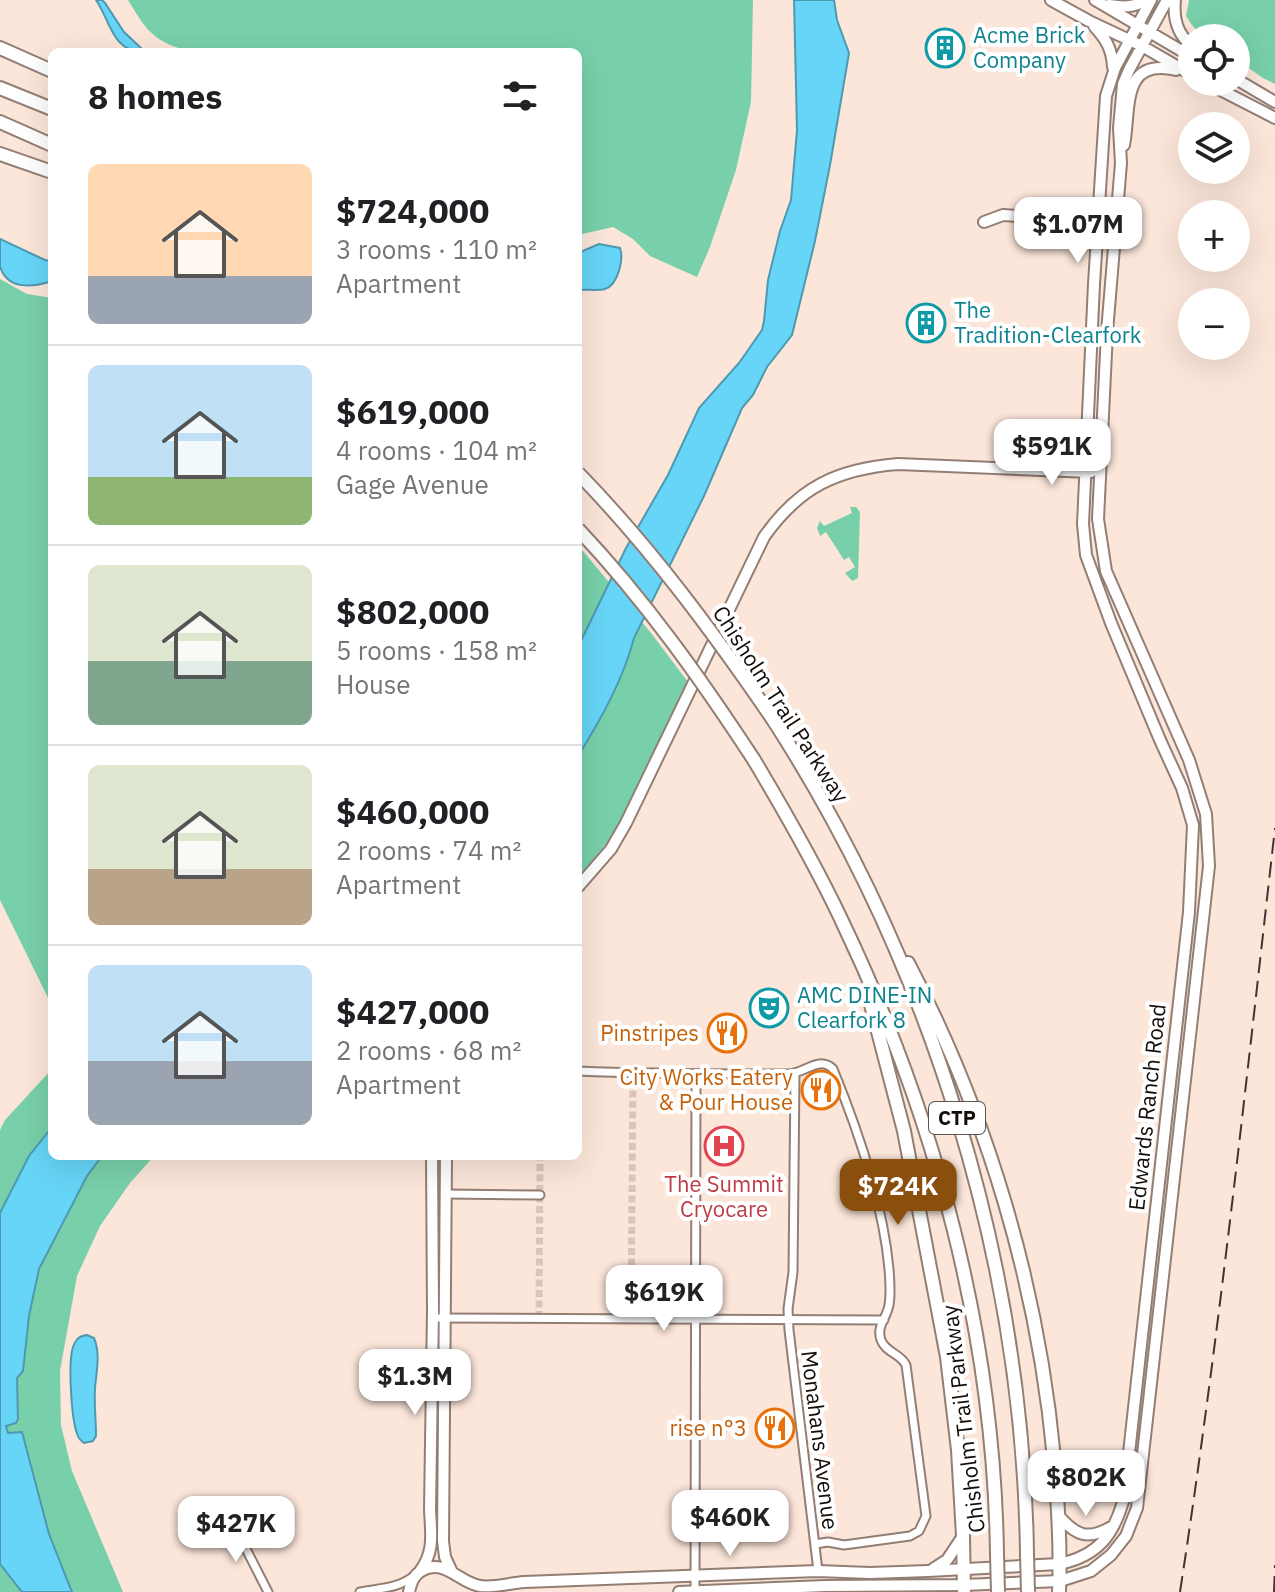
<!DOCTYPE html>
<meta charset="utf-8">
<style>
:root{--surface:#fff;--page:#f6f6f6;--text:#202124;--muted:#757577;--line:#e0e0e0;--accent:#8a4e0d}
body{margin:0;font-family:"IBM Plex Sans",sans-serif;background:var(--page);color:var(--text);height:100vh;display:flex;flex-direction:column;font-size:30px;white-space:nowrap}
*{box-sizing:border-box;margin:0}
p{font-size:26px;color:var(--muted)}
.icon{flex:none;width:44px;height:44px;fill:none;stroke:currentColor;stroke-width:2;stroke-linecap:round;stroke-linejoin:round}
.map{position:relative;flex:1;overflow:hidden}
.details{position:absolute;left:48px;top:48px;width:534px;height:1112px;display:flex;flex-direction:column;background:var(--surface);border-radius:12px;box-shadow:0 8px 32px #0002}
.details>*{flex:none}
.controls{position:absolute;left:1178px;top:24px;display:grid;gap:16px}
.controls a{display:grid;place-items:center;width:72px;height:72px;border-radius:50%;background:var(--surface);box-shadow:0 8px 32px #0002;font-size:40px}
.price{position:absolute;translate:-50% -68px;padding:0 18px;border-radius:16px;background:#fff;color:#222;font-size:26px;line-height:52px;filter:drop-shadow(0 2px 4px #0008)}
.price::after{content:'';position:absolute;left:50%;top:48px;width:24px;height:18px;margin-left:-12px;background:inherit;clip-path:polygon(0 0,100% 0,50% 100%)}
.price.current{background:var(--accent);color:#fff}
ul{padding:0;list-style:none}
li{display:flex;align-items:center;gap:24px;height:200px;padding:0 40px}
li+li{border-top:2px solid var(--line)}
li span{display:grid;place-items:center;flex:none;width:224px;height:160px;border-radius:12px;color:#555}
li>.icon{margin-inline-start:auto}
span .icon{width:96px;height:96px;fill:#fffc;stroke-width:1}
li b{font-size:34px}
h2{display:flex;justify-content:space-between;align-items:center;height:96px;padding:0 40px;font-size:34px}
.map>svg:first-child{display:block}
</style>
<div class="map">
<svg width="1275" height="1592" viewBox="0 0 1275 1592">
<rect width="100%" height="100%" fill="#fce6da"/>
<path fill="#78d0aa" d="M128,0h625l-2,102 -15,68 -26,77 -13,30 -47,-21 -17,-17 -20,-12 -35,8v-183h-373c-8,-2 -17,-2 -26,-4 -28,-8 -37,-25 -51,-48z
M1189,0h86v84l-12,-6 -27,-19v-21c-27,0 -35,3 -50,-22z
M0,279l27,15 25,4v708l-52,-106z
M850,507h6l4,5 -2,66 -6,3 -7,-8 10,-6 -6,-10 -5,3 -18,-28 -6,4 -3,-8 3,-7 4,5 28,-13z
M578,545l73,88 37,49 -74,152 -36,44z
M52,1069v87h102l-24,27 -30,43 -23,50 -17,95 1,54 11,46 51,121h-123v-462l5,-10z"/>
<path fill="#67d5f7" stroke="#4e99b0" stroke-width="2" d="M96,0h6l3,3 19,29 17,16 1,4c-30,-1 -32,-32 -46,-52z
M794,0h40l3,20 12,33 -19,112 -15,76 -23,94 -25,32 -14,28 -11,13 -38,88 -70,142c-11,42 -33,81 -56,118v-109l48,-99 42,-73 31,-67 40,-45 23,-33 2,-9 4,-41 12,-49 11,-31 6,-70z
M0,239l45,21 7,1v20c-18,6 -45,10 -52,-15 0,-7 0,-19 0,-27z
M599,244l21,4c4,11 -2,37 -15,41 -8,2 -19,0 -27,1v-37z
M52,1127v29h50l-15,20 -48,93 -10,47 -6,55 -6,7 1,41 -2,4 -10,3 2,7 14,-1 27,102 23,58h-50l-22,-28v-351l29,-57z
M87,1335l7,3c7,17 2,34 1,51 -1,16 1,31 1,47l-3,5 -9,2c-2,-2 -4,-3 -5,-5 -8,-13 -11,-76 -6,-91 3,-8 6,-11 14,-12z"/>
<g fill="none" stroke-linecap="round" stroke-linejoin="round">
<path stroke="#d9c5bb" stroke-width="7" stroke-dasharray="7 3.5" stroke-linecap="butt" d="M539,1318l1,-162
M631,1318l2,-245"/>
<g stroke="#937e74" stroke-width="11">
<path id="street" d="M578,1071c70,3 140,3 210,3 16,0 31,-19 45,-5 25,61 50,134 56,200 1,12 2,25 0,36 -2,13 -13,21 -8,35 5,13 19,13 25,25l20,151 -7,15 -9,5 -66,9 -16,-3 -13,2
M795,1074l-2,198 -5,37 1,21 29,241
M446,1194l94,1
M433,1318l451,2
M242,1528l1,15 25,49
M695,1591l1,-517
M360,1592c19,-4 37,-3 54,-16"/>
</g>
<g stroke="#937e74" stroke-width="14">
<path id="secondary" d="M1051,0l38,21 53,25 50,29
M1095,0l97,57
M1175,0c-2,19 2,34 17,46
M1109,5c14,2 24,3 37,-5
M1094,26c12,13 18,23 19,41
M1236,79l39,23
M1205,82l70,36
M1124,145c7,-35 -4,-88 52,-75
M984,222l19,-7 113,7
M578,887l33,-38 15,-26 138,-286c35,-50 73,-68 134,-73l193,8
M446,1156l-3,385 2,16 6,13
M1058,1515c18,21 30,26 55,11
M933,1569l14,-9 16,-24
M420,1571c15,-19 11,-39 10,-61l3,-199 -1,-155
M409,1592c2,-9 4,-16 12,-21 23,-14 38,12 59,15 14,2 30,-3 44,-4l294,-11 52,2 58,-2 131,-7c39,-8 55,-29 65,-66l65,-586 4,-87 -11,-37 -22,-48 -49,-117 -25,-68 -3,-31 11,-240 12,-188 9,-28 36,-68
M679,1592l146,-6 138,-1 97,-4 31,-10 20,-16 15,-19 11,-28 72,-642 -3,-52 -17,-54 -83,-189 -8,-52 9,-187 14,-169 -2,-35 4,-44 6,-14 38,-70"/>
</g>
<g stroke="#937e74" stroke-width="16">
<path id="highway" d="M0,48l52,23
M0,88l52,21
M0,122l52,23
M0,154l52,18
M772,718c159,245 251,544 255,836
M754,760c31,52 61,104 87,159 95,198 153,416 156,635
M908,963c80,153 130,323 146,495 4,44 7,90 5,134
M870,1001l34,130 43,226 11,93 5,86 1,56"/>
</g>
<use href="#street" stroke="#fff" stroke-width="7"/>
<use href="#secondary" stroke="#fff" stroke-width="10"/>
<use href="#highway" stroke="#fff" stroke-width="12"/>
<path stroke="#403631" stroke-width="2" stroke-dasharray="16 8" stroke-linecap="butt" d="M1180,1592c39,-254 66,-509 95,-764
M1274,1592l1,-27"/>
<g stroke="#937e74" stroke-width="16" stroke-linecap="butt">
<path id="highway-bridge" d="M578,473c73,75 135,159 194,245
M578,529c67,71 123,150 176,231
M997,1554l1,38
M1027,1554l1,38"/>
</g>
<use href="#highway-bridge" stroke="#fff" stroke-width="12"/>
</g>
<defs>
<g id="building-ring" transform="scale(2)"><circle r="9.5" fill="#fff" stroke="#0f9aa8" stroke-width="1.5"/><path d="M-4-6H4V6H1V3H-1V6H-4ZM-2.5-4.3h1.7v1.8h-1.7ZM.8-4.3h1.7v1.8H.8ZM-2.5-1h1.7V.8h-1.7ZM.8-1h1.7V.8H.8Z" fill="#0f9aa8"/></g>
<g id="theatre-ring" transform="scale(2)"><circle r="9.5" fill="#fff" stroke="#0f9aa8" stroke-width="1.5"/><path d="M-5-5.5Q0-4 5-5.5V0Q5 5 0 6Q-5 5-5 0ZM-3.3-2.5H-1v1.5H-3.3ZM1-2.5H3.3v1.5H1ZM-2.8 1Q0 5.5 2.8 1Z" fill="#0f9aa8"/></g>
<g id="restaurant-ring" transform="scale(2)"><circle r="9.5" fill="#fff" stroke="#e8710a" stroke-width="1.5"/><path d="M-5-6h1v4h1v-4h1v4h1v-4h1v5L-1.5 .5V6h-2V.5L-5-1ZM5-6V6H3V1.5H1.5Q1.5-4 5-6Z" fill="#e8710a"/></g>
<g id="hospital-ring" transform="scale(2)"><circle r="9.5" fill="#fff" stroke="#e0444e" stroke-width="1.5"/><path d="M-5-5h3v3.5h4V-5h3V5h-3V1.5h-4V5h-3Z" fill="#e0444e"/></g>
</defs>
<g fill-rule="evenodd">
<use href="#building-ring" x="945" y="48"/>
<use href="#building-ring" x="926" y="323"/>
<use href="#theatre-ring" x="769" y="1008"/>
<use href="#restaurant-ring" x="727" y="1033"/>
<use href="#restaurant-ring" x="821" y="1090"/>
<use href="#hospital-ring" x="724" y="1146"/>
<use href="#restaurant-ring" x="775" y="1428"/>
</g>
<g text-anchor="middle" stroke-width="8" stroke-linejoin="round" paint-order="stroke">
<rect fill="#fff" stroke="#5a5653" stroke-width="2" x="929" y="1102" width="56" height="32" rx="6"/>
<g font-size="20" font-weight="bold" fill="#140d09">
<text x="957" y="1125">CTP</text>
</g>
<g font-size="22" fill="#0d838f" stroke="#fff" text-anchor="start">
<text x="973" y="43">Acme Brick<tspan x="973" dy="25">Company</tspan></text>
<text x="954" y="318">The<tspan x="954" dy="25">Tradition-Clearfork</tspan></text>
<text x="797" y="1003">AMC DINE-IN<tspan x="797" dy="25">Clearfork 8</tspan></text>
</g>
<g font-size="22" fill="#140d09" stroke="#fff">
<text transform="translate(781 704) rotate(57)" y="8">Chisholm Trail Parkway</text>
<text transform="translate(1147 1107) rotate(-84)" y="8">Edwards Ranch Road</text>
<text transform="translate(963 1419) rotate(-97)" y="8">Chisholm Trail Parkway</text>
<text transform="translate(820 1440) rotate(83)" y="8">Monahans Avenue</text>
</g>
<g font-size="22" fill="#c56008" stroke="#fff" text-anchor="end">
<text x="699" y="1041">Pinstripes</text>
<text x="793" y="1085">City Works Eatery<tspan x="793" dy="25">&amp; Pour House</tspan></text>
<text x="747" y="1436">rise n°3</text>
</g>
<g font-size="22" fill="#be3a42" stroke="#fff">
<text x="724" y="1192">The Summit<tspan x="724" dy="25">Cryocare</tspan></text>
</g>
</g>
</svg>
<div class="controls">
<a><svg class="icon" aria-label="locate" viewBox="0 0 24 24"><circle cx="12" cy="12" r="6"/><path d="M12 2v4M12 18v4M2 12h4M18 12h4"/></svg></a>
<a><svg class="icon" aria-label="layers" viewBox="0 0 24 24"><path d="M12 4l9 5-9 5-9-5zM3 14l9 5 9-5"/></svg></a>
<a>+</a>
<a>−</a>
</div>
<b class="price" style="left:1078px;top:265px">$1.07M</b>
<b class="price" style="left:1052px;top:487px">$591K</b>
<b class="price current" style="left:898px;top:1227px">$724K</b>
<b class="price" style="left:664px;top:1333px">$619K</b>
<b class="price" style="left:415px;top:1417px">$1.3M</b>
<b class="price" style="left:1086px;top:1518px">$802K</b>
<b class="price" style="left:730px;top:1558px">$460K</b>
<b class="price" style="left:236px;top:1564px">$427K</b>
<section class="details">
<h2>8 homes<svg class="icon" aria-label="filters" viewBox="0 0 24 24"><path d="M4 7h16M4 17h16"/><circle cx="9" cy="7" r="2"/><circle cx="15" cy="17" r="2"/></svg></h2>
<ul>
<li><span style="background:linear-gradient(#ffd9b3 70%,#9aa5b1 0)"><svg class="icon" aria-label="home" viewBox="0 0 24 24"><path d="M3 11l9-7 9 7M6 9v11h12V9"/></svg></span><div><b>$724,000</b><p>3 rooms · 110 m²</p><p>Apartment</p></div></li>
<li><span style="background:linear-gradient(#bfe0f5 70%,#8fb573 0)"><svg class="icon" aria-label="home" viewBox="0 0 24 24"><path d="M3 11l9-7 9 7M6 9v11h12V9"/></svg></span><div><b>$619,000</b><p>4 rooms · 104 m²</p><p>Gage Avenue</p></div></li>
<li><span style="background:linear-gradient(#dfe7d0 60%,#7fa58c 0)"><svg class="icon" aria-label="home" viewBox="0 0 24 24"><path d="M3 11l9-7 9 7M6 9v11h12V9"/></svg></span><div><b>$802,000</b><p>5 rooms · 158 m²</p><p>House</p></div></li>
<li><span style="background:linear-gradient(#dfe7d0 65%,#b9a48a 0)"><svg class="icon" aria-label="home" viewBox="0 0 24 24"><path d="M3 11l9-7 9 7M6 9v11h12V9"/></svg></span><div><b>$460,000</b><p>2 rooms · 74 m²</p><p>Apartment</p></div></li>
<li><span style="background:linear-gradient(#bfe0f5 60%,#9aa5b1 0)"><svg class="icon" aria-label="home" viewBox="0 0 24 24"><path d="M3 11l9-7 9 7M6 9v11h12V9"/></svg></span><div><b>$427,000</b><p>2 rooms · 68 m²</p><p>Apartment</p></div></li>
</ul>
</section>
</div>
